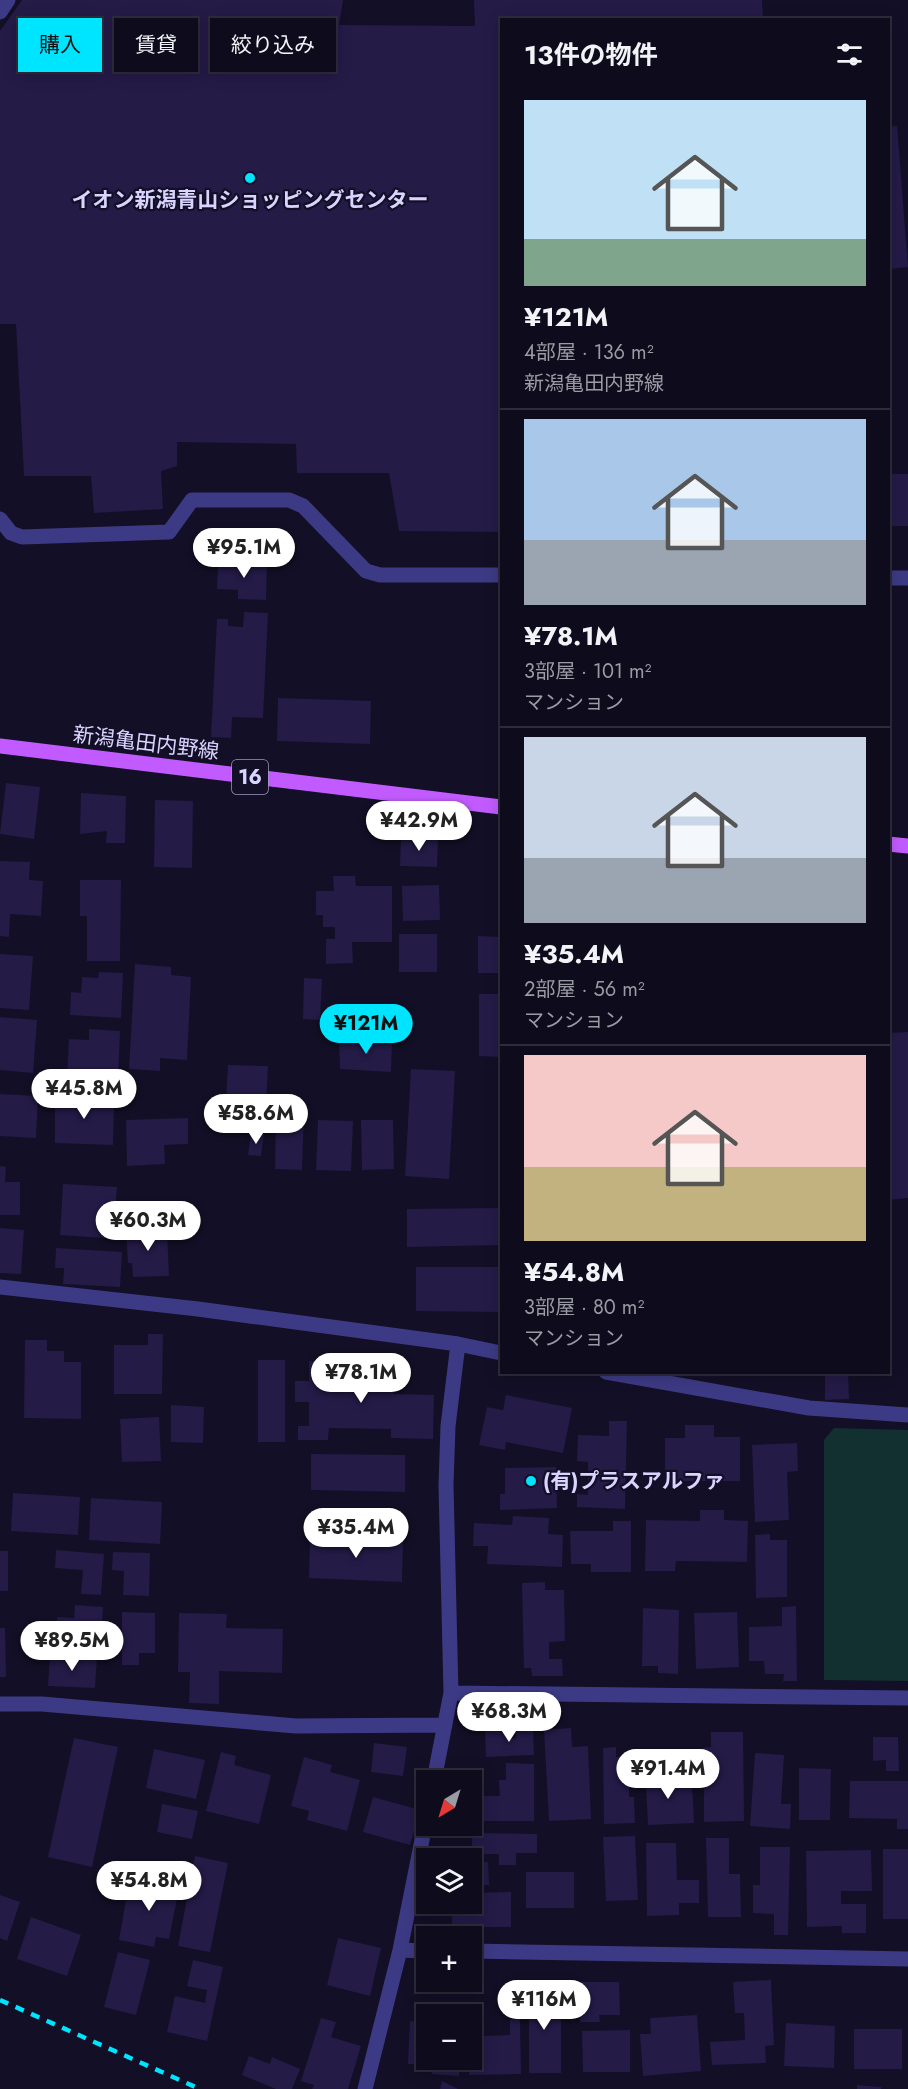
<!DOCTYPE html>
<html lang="ja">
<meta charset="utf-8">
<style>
:root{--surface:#0e0b1c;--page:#1c1929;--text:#f1f3f6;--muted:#9b9ba3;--line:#2e2b3b;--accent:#00e5ff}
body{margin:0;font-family:Jost,"Noto Sans JP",sans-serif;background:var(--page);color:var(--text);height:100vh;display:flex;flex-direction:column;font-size:22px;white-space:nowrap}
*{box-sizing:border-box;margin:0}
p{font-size:20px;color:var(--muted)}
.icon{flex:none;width:33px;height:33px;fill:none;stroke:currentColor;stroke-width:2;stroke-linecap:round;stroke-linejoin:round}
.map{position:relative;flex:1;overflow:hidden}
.details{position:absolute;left:500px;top:18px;width:390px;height:1356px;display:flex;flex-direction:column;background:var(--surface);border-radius:0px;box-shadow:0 3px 15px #0003,0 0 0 2px var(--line)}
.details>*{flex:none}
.guide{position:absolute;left:18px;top:18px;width:392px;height:54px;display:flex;gap:12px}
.needle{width:39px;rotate:218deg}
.fabs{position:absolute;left:416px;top:1770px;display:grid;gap:12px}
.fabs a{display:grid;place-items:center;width:66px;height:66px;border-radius:0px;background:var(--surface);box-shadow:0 3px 15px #0003,0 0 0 2px var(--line);font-size:30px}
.price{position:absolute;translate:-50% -51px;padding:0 14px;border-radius:21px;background:#fff;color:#222;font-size:20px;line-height:39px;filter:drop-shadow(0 2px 3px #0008)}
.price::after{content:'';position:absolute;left:50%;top:36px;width:18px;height:14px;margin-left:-9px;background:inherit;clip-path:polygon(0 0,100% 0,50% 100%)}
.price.current{background:var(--accent);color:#111}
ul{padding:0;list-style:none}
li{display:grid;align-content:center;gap:12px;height:318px;padding:0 24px}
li+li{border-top:2px solid var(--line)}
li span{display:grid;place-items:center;height:186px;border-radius:0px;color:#555}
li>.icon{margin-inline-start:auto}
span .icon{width:108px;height:108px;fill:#fffc;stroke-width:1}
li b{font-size:26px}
h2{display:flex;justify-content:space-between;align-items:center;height:72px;padding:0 24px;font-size:26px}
.tag{padding:0 21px;border-radius:0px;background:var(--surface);box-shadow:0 3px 15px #0003,0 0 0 2px var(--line);font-size:21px;line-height:54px}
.tag.current{background:var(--accent);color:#111}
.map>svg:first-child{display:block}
</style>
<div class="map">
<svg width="908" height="2089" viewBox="0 0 908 2089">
<rect width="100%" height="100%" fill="#130f26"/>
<path fill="#12302f" d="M834,1428l74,2v251l-84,-1v-240z"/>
<path fill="#241b47" d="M22,0h321l-4,25 136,1 -1,-26h288l1,20h-262v512l-102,-1 -10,-58h-92l-1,-29 -119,-2v24l-16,5 2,38 -69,4 -3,-37h-67l-8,-152h-16v-293z
M897,126l11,141 -20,2v-142z
M888,474h20v52h-20z
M218,562l49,2 -1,36 -28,-1v-9l-21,-1z
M244,612l24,1 -5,105 -31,-1 -1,21 -20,-1 6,-118h11v7l15,1z
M278,698l93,3 -1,43 -93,-3z
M6,783l34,4 -6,52 -34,-5z
M81,793l45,3 -1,47h-19l1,-12 -27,3z
M155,800l38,1 -1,67 -38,-1z
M401,836l37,1 -1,30 -37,-1z
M0,861l30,1 -1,18 14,1 -2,35 -31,-2 -1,23 -9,-1z
M333,876h22l1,10h36v56h-40l1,21 -27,1v-25h9v-12h-12v-12h-7v-24h18z
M80,880h41l-1,81h-33v-45h-7z
M439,885l1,35 -37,1 -1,-35z
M399,934h38v38h-38z
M478,936l23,1v36h-23z
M0,954l33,2 -4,54 -29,-2z
M135,964l36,3v8l20,2 -4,83 -27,-2v13l-31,-2z
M99,972l24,1 -2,45 -51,-3 1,-23 10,1 1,-16 16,1z
M304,978l18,1 -2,41 -17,-1z
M479,994h22v63l-22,-1z
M0,1017l37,3 -4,53 -33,-3z
M89,1029l31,2 -2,50 -51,-3 2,-39 20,1z
M908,1032v166l-20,2v-167z
M339,1040h53l-1,32 -51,-3z
M228,1065l40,1 -3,58 -40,-3z
M411,1069l44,2 -6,108 -44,-3z
M70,1090l31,1v15h13l-1,39 -58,-2v-39l15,1z
M0,1094l38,2 -2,42 -36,-2z
M276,1114h28l-2,56 -27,-1z
M188,1118v26l-24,1 1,19 -38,2 -1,-46z
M318,1120l35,1 -2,50 -35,-1z
M361,1120h32l1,49 -32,1z
M251,1133l13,1 -3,22 -13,-1z
M0,1166l6,1 -1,15h15v33h-20z
M63,1184l54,3 -2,24h6l-2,28 -59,-4z
M501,1208v37l-94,2v-38z
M0,1228l24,2 -3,44 -21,-1z
M167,1229l2,47 -36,1 -1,-14h-4l-2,-33z
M56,1248l66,4 -2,35 -57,-3 1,-16h-9z
M416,1267h85v45l-85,-1z
M148,1334h15l-1,60h-48v-49h34z
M25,1340h22v11h17v11h17v57l-57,-1z
M258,1360h27v82h-27z
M309,1361l34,1v12l51,1 -1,19 41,1 -1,44 -42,-1v-9l-62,-1 -1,12h-30v-14h11v-24h-14v-21h14z
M848,1374l1,25 -24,1v-25z
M506,1395l66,13 -9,45 -57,-11 -1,8 -26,-5 8,-38 16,3z
M171,1405l33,2 -1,36 -32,-1z
M159,1417l2,44 -39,1 -2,-43z
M609,1421h18l-2,88 -48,-2v-13l11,1v-33l-11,-1 1,-26 31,1z
M685,1425h29v12h26v44h-75v-43h20z
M797,1443l1,28 -11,1 2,48 -34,2 -3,-77z
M311,1454l94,1v37l-94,-2z
M556,1467l1,41 -57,2v-16h5v-26z
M13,1493l67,4 -2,38 -67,-4z
M91,1498l71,4 -2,42 -71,-4z
M700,1510h24v10l24,1 -1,41 -71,-1 -1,10h-30l1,-51 54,1z
M513,1516l36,2 -1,16 15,1 -1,32 -75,-3 1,-18h-15l1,-23 38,2z
M613,1521h18v51h-40v-8h-20l-1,-33h43z
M770,1534v6h17v57l-31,1 -1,-63z
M310,1537l93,3 -1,42 -93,-4z
M56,1550l48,4 -3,41 -20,-1 2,-24 -28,-2z
M0,1551h8v40h-8z
M113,1552l37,1 -1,43 -26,-1 1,-24 -12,-1z
M545,1582v8h19l1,51 -16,1v17h13l1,17h-31l-1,-8h-7l-2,-85z
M75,1605l28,2 -2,35 -45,-2 1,-23 17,1z
M796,1606l1,75h-14l1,-7h-19l-1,-13h-15v-34l33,-1v-19z
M643,1608l36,2 -1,64 -20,-1v-7h-16z
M122,1612l33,1v40h-16v12h-17z
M737,1612l2,55 -43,2 -2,-56z
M179,1613l48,1 -1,14 57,1 -1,44 -63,-2v33l-30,-1 1,-31h-12z
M0,1628h5l1,49h-6z
M50,1655l47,2 -2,31 -47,-2z
M507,1727v12l9,-1 -1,-9 18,-1 1,27 -48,2 -1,-29z
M571,1728l1,19 16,-1 3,73 -42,2 -5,-91z
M711,1732h32l1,89 -40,1v-43h9l1,-13h-11v-18l8,-1z
M873,1737h25l1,34h-13v-11l-13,1z
M74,1738l44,9 -26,120 -44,-10z
M374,1743l33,4 -4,29 -32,-4z
M616,1747v10l18,-1v21h-5v20h5l1,26 -31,1 -1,-76z
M154,1749l51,11 -9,39 -50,-11z
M221,1752l15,4 -2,9 37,10 -12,49 -53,-13z
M755,1753l29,2 -3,49h10l-1,25 -40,-3z
M304,1757l28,8 -2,7 30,8 -13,51 -40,-11 2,-9 -18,-5z
M506,1763l28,1v57h-59v-25h25l-1,-16h7z
M645,1768h14l1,9 18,-1 1,8h13l2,39 -46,2z
M799,1768l32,1 -1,51h-31z
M850,1781h58v48h-11v-10l-48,-1z
M373,1797l47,13 -10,35 -47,-13z
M162,1804l36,7 -6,28 -35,-7z
M472,1833l65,1v19h-21v12h-17v-11h-27z
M635,1836l3,64 -32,1 -3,-64z
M706,1838h23v36h11l1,43h-33z
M646,1843h30l1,37h22v23h-20v12l-32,1z
M760,1847h30l-2,88h-14v-21l-21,-1v-28h7z
M883,1849h25v70h-25z
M871,1850l1,41h-31v13h25v29h-24v-7l-35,1 -1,-76z
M195,1856l33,7 -18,89 -32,-6z
M471,1862h17l1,23h-18z
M526,1872h48v36h-48z
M167,1875l14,3 -12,61 -13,-2 -2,10 -35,-7 10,-57 36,6z
M511,1892v35h-59v-23h19v-11z
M0,1895l20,7 -13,39 -7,-3z
M31,1917l50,18 -14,41 -50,-17z
M338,1938l43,10 -11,48 -43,-11z
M118,1952l32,8 -14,55 -32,-8z
M193,1960l30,7 -16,74 -40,-9 8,-36 30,7 2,-13 -20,-4z
M529,1980h19v25h13v68h-32z
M771,1980l3,65 -9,1 1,17 -54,2 -2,-23 35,-2 -1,-27h-9l-2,-31z
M579,1982h40l1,33h-21l1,7h-20z
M697,2015l4,56 -58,5 -3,-42h11l-1,-16z
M321,2018l15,4 -5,15 30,9 -13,43h-36l2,-4 -13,-4z
M520,2018l1,56 -52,1 2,-48h12v9l27,-1v-16z
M410,2021l16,1v38h34l-1,16 -27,-2v-9l-24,-1z
M786,2023l49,3 -1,42 -50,-2z
M854,2029h48v40h-48z
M630,2030v42h-47l-1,-41z
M249,2056l21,8 2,-7 28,12 -8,20h-16l-34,-14z
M442,2081l16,8h-18z
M857,2085l24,2v2h-24z"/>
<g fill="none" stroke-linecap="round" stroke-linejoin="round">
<path stroke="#3d3a85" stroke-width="15" d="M0,12l8,-12
M0,519l11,14 11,4 147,-5 23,-32h97l14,6 63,65 14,4h121
M888,578h20"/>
<path stroke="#3d3a85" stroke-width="15" d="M0,1287l198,22 260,35 43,9
M606,1372l203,36 99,7
M451,1693l457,5
M0,1704h42l254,22 149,-1
M434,1780l17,-87 -5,-208 2,-59 10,-82
M400,1950l26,1
M471,1951l437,8
M365,2089l35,-139 26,-130"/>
<path stroke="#c25bff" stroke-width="15" d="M0,746l501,61
M888,844l20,2"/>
<path stroke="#00e5ff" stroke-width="4.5" stroke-dasharray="9 8" stroke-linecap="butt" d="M0,2000l200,89"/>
</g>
<g fill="#00e5ff" stroke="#130f26" stroke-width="2">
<circle cx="250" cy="178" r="6"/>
<circle cx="531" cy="1481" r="6"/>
</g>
<g text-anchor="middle" stroke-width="4.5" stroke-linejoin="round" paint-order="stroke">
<rect fill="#130f26" stroke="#9e99be" stroke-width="1.5" x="232" y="760" width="36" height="34" rx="4.5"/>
<g font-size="20" font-weight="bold" fill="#d9d4ff">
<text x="250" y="784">16</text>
</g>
<g font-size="21" font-weight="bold" fill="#d9d4ff" stroke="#130f26">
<text x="250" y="207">イオン新潟青山ショッピングセンター</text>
<text x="543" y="1488" text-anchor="start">(有)プラスアルファ</text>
</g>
<g font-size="21" fill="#d9d4ff" stroke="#130f26">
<text transform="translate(146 743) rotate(7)" y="7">新潟亀田内野線</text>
</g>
</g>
</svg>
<div class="fabs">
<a><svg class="needle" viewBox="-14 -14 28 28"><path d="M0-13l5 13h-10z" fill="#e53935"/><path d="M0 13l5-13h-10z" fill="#9b9ba3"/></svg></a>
<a><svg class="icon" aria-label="layers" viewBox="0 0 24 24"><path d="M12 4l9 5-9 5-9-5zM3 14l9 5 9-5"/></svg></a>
<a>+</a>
<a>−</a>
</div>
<b class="price" style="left:244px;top:579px">¥95.1M</b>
<b class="price" style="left:419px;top:852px">¥42.9M</b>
<b class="price current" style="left:366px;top:1055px">¥121M</b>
<b class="price" style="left:84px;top:1120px">¥45.8M</b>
<b class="price" style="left:256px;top:1145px">¥58.6M</b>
<b class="price" style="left:148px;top:1252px">¥60.3M</b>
<b class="price" style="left:361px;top:1404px">¥78.1M</b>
<b class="price" style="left:356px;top:1559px">¥35.4M</b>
<b class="price" style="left:72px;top:1672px">¥89.5M</b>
<b class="price" style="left:509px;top:1743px">¥68.3M</b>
<b class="price" style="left:668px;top:1800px">¥91.4M</b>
<b class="price" style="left:149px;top:1912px">¥54.8M</b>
<b class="price" style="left:544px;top:2031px">¥116M</b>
<div class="guide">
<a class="tag current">購入</a>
<a class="tag">賃貸</a>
<a class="tag">絞り込み</a>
</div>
<section class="details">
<h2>13件の物件<svg class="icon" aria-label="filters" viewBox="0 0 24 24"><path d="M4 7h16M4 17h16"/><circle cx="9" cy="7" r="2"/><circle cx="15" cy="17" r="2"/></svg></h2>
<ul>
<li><span style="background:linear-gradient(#bfe0f5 75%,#7fa58c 0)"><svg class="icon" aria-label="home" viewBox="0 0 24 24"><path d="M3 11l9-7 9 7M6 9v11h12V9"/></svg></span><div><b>¥121M</b><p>4部屋 · 136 m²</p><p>新潟亀田内野線</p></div></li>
<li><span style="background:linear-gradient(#a9c7e8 65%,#9aa5b1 0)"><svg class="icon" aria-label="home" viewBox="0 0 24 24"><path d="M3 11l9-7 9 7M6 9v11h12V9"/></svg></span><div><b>¥78.1M</b><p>3部屋 · 101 m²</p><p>マンション</p></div></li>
<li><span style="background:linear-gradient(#c9d6e8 65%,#9aa5b1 0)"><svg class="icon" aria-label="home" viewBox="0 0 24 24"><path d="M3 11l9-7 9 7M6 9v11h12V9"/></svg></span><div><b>¥35.4M</b><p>2部屋 · 56 m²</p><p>マンション</p></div></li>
<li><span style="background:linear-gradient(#f6c9c9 60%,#c2b280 0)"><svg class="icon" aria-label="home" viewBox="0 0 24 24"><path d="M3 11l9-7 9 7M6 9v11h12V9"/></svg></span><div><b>¥54.8M</b><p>3部屋 · 80 m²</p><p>マンション</p></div></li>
</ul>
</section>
</div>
